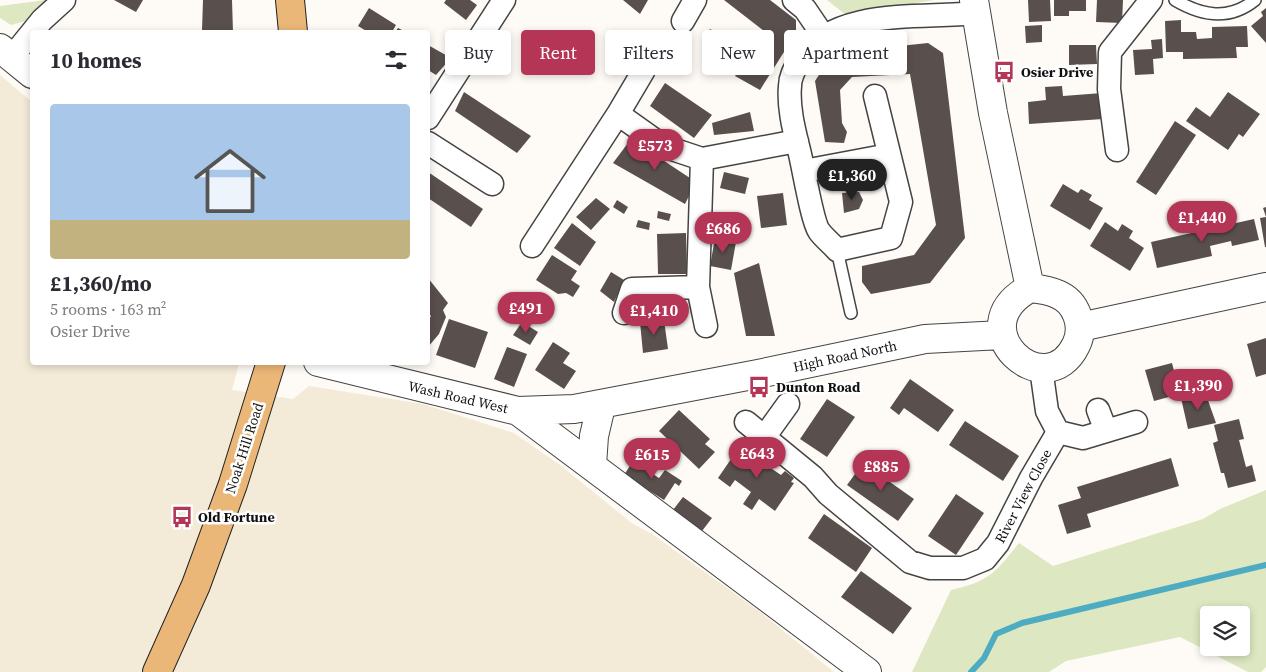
<!DOCTYPE html>
<meta charset="utf-8">
<style>
:root{--surface:#fff;--page:#f7f7f7;--text:#2b2b33;--muted:#7c7c81;--line:#e1e1e2;--accent:#b53557}
body{margin:0;font-family:"Source Serif 4",serif;background:var(--page);color:var(--text);height:100vh;display:flex;flex-direction:column;font-size:19px;white-space:nowrap}
*{box-sizing:border-box;margin:0}
p{font-size:16px;color:var(--muted)}
.icon{flex:none;width:28px;height:28px;fill:none;stroke:currentColor;stroke-width:2;stroke-linecap:round;stroke-linejoin:round}
.map{position:relative;flex:1;overflow:hidden}
.details{position:absolute;left:30px;top:30px;width:400px;height:335px;display:flex;flex-direction:column;background:var(--surface);border-radius:5px;box-shadow:0 2px 8px #0003}
.details>*{flex:none}
.guide{position:absolute;left:445px;top:30px;width:475px;height:45px;display:flex;gap:10px}
.tools{position:absolute;left:1200px;top:606px;display:grid;gap:10px}
.tools a{display:grid;place-items:center;width:50px;height:50px;border-radius:5px;background:var(--surface);box-shadow:0 2px 8px #0003;font-size:25px}
.price{position:absolute;translate:-50% -42px;padding:0 11px;border-radius:18px;background:var(--accent);color:#fff;font-size:16px;line-height:32px;filter:drop-shadow(0 1px 2px #0008)}
.price::after{content:'';position:absolute;left:50%;top:30px;width:15px;height:11px;margin-left:-8px;background:inherit;clip-path:polygon(0 0,100% 0,50% 100%)}
.price.on{background:#222;color:#fff}
ul{padding:0;list-style:none}
li{display:grid;align-content:center;gap:10px;height:265px;padding:0 20px}
li+li{border-top:1px solid var(--line)}
li span{display:grid;place-items:center;height:155px;border-radius:5px;color:#555}
li>.icon{margin-inline-start:auto}
span .icon{width:90px;height:90px;fill:#fffc;stroke-width:1}
li b{font-size:21px}
h2{display:flex;justify-content:space-between;align-items:center;height:60px;padding:0 20px;font-size:21px}
.chip{padding:0 18px;border-radius:5px;background:var(--surface);box-shadow:0 2px 8px #0003;font-size:18px;line-height:45px}
.chip.on{background:var(--accent);color:#fff}
.map>svg:first-child{display:block}
</style>
<div class="map">
<svg width="1266" height="672" viewBox="0 0 1266 672">
<rect width="100%" height="100%" fill="#fefbf6"/>
<path fill="#f3ead7" d="M0,75l32,27v260l207,1 -7,27 61,9 16,-13 114,18 91,29 46,32 73,59 19,10 107,77 75,61h-834z"/>
<path fill="#dde7c1" fill-rule="evenodd" d="M46,0l-16,20 -19,5 -11,-7v-12z
M827,0h107l-88,15z
M1266,490v177l-5,5h-13l-68,-35 -114,24 -17,11h-137l39,-82c39,-9 44,-17 68,-47l34,23 150,-47 17,-10zM1209,615h32v33h-32z"/>
<g fill="none" stroke-linecap="round" stroke-linejoin="round">
<path stroke="#4dacc1" stroke-width="6" d="M971,672l13,-14 12,-24 26,-11 244,-58"/>
</g>
<path fill="#59504e" d="M114,0h29l-7,12z
M203,0h29l1,32 -31,-2z
M446,0h24l7,5 -11,15 -22,-17z
M623,0h25l-8,14z
M724,0h46l26,20v13l-36,57 -25,-14 29,-45z
M1028,0h22l1,21 -22,1z
M1054,0h32v11h-17v5h-15z
M1097,0h26l-1,23 -26,-1z
M369,8l27,17 -4,7h-24l-10,-6z
M1266,8v35l-15,-17 12,-10 -2,-4z
M1181,20v12h15l1,7 15,-1v-11l35,-1 1,21h-12l1,11 -54,1v-7h-17l-1,-31z
M1042,25v17l-16,1 -1,-17z
M398,28l8,4h-11z
M710,29l15,8 -9,14 -13,-10z
M1162,39l1,19 -10,1 1,15 -19,1 -2,-25 19,-1 -1,-9z
M928,43l15,10 22,185 -35,45 -59,11 -9,-12v-16l52,-11 22,-30 -26,-151 -58,3 -12,13 2,33 5,9 -3,11 -19,-1 -10,-61 18,-28z
M428,45l23,13 -15,17 -8,-5z
M1069,45h27l1,19 -28,1z
M665,83l47,32 -18,23 -44,-32z
M1062,86l1,10 39,-3 1,26 -74,5 -1,-22 18,-2 -1,-13z
M464,92l67,44 -14,17 -62,-42z
M1228,92l32,22 -17,23 -4,-3 -11,16 -42,-29 10,-14 14,10z
M750,112l4,19 -40,4 -2,-12z
M1175,121l21,14 -40,60 -20,-13z
M631,139l65,43 -11,22 -72,-41z
M428,172l55,37 -12,18 -43,-29z
M724,172l25,6 -4,16 -25,-6z
M1063,184l15,9 3,-4 11,6 -3,5 14,8 -13,22 -40,-24z
M859,192l4,8 -4,9 -15,4 -2,-20z
M783,193l4,32 -26,3 -4,-32z
M596,198l14,11 -19,21 -15,-13z
M617,200l11,7 -4,7 -11,-7z
M1266,207v40h-1l-5,-29 6,-1 -3,-9z
M658,211l13,3 -2,7 -12,-3z
M1254,219l5,21 -27,6 -1,-5 -21,5 2,10 -55,12 -6,-26z
M638,220l12,3 -1,7 -13,-3z
M1105,222l13,9 4,-7 11,7 -4,7 15,10 -14,23 -40,-25z
M572,223l24,19 -16,24 -26,-18z
M686,233l1,41h-29l-1,-40z
M715,238l21,4 -5,28 -21,-4z
M552,255l25,16 -6,9 9,6 -7,11 -7,-4 -8,1 -22,-14z
M759,263l16,73h-29l-12,-63z
M611,272l13,8 -10,22 -14,-11z
M428,278l20,25 -5,7 3,7 -7,17 -11,13v-26l3,-5 -3,-3z
M449,319l39,13 -13,36 -39,-13z
M664,320l4,29 -25,4 -3,-31z
M522,322l16,10 -8,13 -17,-10z
M1266,338v36l-10,3 -9,-33z
M553,342l17,11 -7,10 13,8 -12,18 -29,-19z
M507,347l20,7 -13,33 -20,-8z
M1172,363l8,31 -26,7 -9,-31z
M910,379l44,31 -16,22 -34,-24 -5,7 -9,-7z
M1205,392l11,31 -28,6 -7,-31z
M827,399l28,18 -28,40 -27,-18z
M679,410l31,29 -5,5 10,8 -16,17 -40,-38z
M1239,419l5,20 -5,1 7,27 6,-2 4,16 -28,7 -4,-15h-3l-8,-30 5,-2 -4,-16z
M965,421l54,35 -16,25 -54,-36z
M742,443l7,5 -2,4 34,23 4,-4 9,7 -3,4 3,1 -19,28 -16,-12 -7,11 -9,-6 8,-12 -16,-12 -5,7 -12,-9z
M1171,458l8,28 -92,28 4,13 -24,7 -9,-29 23,-7 -4,-11z
M633,461l26,17 6,-8 17,11 -3,5 -4,-3 -11,17 -40,-25z
M863,463l51,36 -16,22 -51,-36z
M956,494l28,19 -28,42 -28,-19z
M683,497l29,21 -10,13 -29,-21z
M824,514l48,34 -16,24 -48,-34z
M861,571l51,37 -19,26 -52,-37z"/>
<g fill="none" stroke-linecap="round" stroke-linejoin="round">
<g stroke="#444" stroke-width="14">
<path id="service" d="M1175,0c27,16 54,21 80,0
M837,250l14,63"/>
</g>
<g stroke="#444" stroke-width="25">
<path id="minor" d="M794,0l11,9 19,28
M683,21l12,-21
M12,57l30,-37 22,-20
M875,96l26,106 -10,36 -54,12c-5,-6 -13,-12 -18,-19 -7,-10 -16,-66 -20,-81 -5,-20 -11,-43 -9,-64 0,-11 6,-19 11,-28 36,-51 121,-39 174,-45
M618,114l45,32 39,13 95,-18
M428,118l76,-118
M428,143l64,41
M1117,150l-8,-61 1,-37 41,-52
M702,159l-4,128 8,39
M804,171l85,-16
M532,246l86,-132 26,-44
M624,313l8,-24 66,-2
M1098,410l8,21
M746,422l67,55 15,17 82,68 20,6h33l22,-9 13,-16 33,-65 27,-46 -11,-21 -6,-43
M1058,432l25,6 53,-16
M765,436l23,-32"/>
</g>
<g stroke="#444" stroke-width="30">
<path id="tertiary" d="M974,0l19,113 37,175
M0,48l32,26
M1030,288c9,1 19,2 27,6 20,8 28,33 19,51 -30,62 -119,-17 -46,-57z
M1080,327l186,-40
M318,362l200,49 56,-2 184,-35 167,-35 77,-4
M518,411l349,261
M592,465l2,-29 7,-30"/>
</g>
<g stroke="#222" stroke-width="30">
<path id="primary" d="M290,0l3,32
M157,672l39,-87 37,-101 38,-122"/>
</g>
<use href="#service" stroke="#fff" stroke-width="11"/>
<use href="#minor" stroke="#fff" stroke-width="22"/>
<use href="#tertiary" stroke="#fff" stroke-width="28"/>
<use href="#primary" stroke="#ebb778" stroke-width="28"/>
</g>
<defs>
<g id="bus-bare" transform="scale(1.725)"><path d="M-5-6H5V4H4V6H2V4H-2V6H-4V4H-5ZM-3.5-4V0h7V-4ZM-3.5 1.2v1.5H-2V1.2ZM2 1.2v1.5H3.5V1.2Z" fill="#b53557" stroke="#fff" stroke-width="2.5" paint-order="stroke"/></g>
</defs>
<g fill-rule="evenodd">
<use href="#bus-bare" x="1004" y="72"/>
<use href="#bus-bare" x="759" y="387"/>
<use href="#bus-bare" x="182" y="517"/>
</g>
<g text-anchor="middle" stroke-width="5" stroke-linejoin="round" paint-order="stroke">
<g font-size="14" font-weight="bold" fill="#111" stroke="#fff" text-anchor="start">
<text x="1021" y="77">Osier Drive</text>
<text x="776" y="392">Dunton Road</text>
<text x="198" y="522">Old Fortune</text>
</g>
<g font-size="14" fill="#111" stroke="#fff">
<text transform="translate(845 356) rotate(-12)" y="5">High Road North</text>
<text transform="translate(458 397) rotate(13)" y="5">Wash Road West</text>
<text transform="translate(244 448) rotate(-72)" y="5">Noak Hill Road</text>
<text transform="translate(1023 496) rotate(-62)" y="5">River View Close</text>
</g>
</g>
</svg>
<div class="tools">
<a><svg class="icon" aria-label="layers" viewBox="0 0 24 24"><path d="M12 4l9 5-9 5-9-5zM3 14l9 5 9-5"/></svg></a>
</div>
<b class="price" style="left:655px;top:171px">£573</b>
<b class="price on" style="left:852px;top:201px">£1,360</b>
<b class="price" style="left:1202px;top:243px">£1,440</b>
<b class="price" style="left:723px;top:254px">£686</b>
<b class="price" style="left:526px;top:334px">£491</b>
<b class="price" style="left:654px;top:336px">£1,410</b>
<b class="price" style="left:1198px;top:411px">£1,390</b>
<b class="price" style="left:757px;top:479px">£643</b>
<b class="price" style="left:652px;top:480px">£615</b>
<b class="price" style="left:881px;top:492px">£885</b>
<div class="guide">
<a class="chip">Buy</a>
<a class="chip on">Rent</a>
<a class="chip">Filters</a>
<a class="chip">New</a>
<a class="chip">Apartment</a>
</div>
<section class="details">
<h2>10 homes<svg class="icon" aria-label="filters" viewBox="0 0 24 24"><path d="M4 7h16M4 17h16"/><circle cx="9" cy="7" r="2"/><circle cx="15" cy="17" r="2"/></svg></h2>
<ul>
<li><span style="background:linear-gradient(#a9c7e8 75%,#c2b280 0)"><svg class="icon" aria-label="home" viewBox="0 0 24 24"><path d="M3 11l9-7 9 7M6 9v11h12V9"/></svg></span><div><b>£1,360/mo</b><p>5 rooms · 163 m²</p><p>Osier Drive</p></div></li>
</ul>
</section>
</div>
